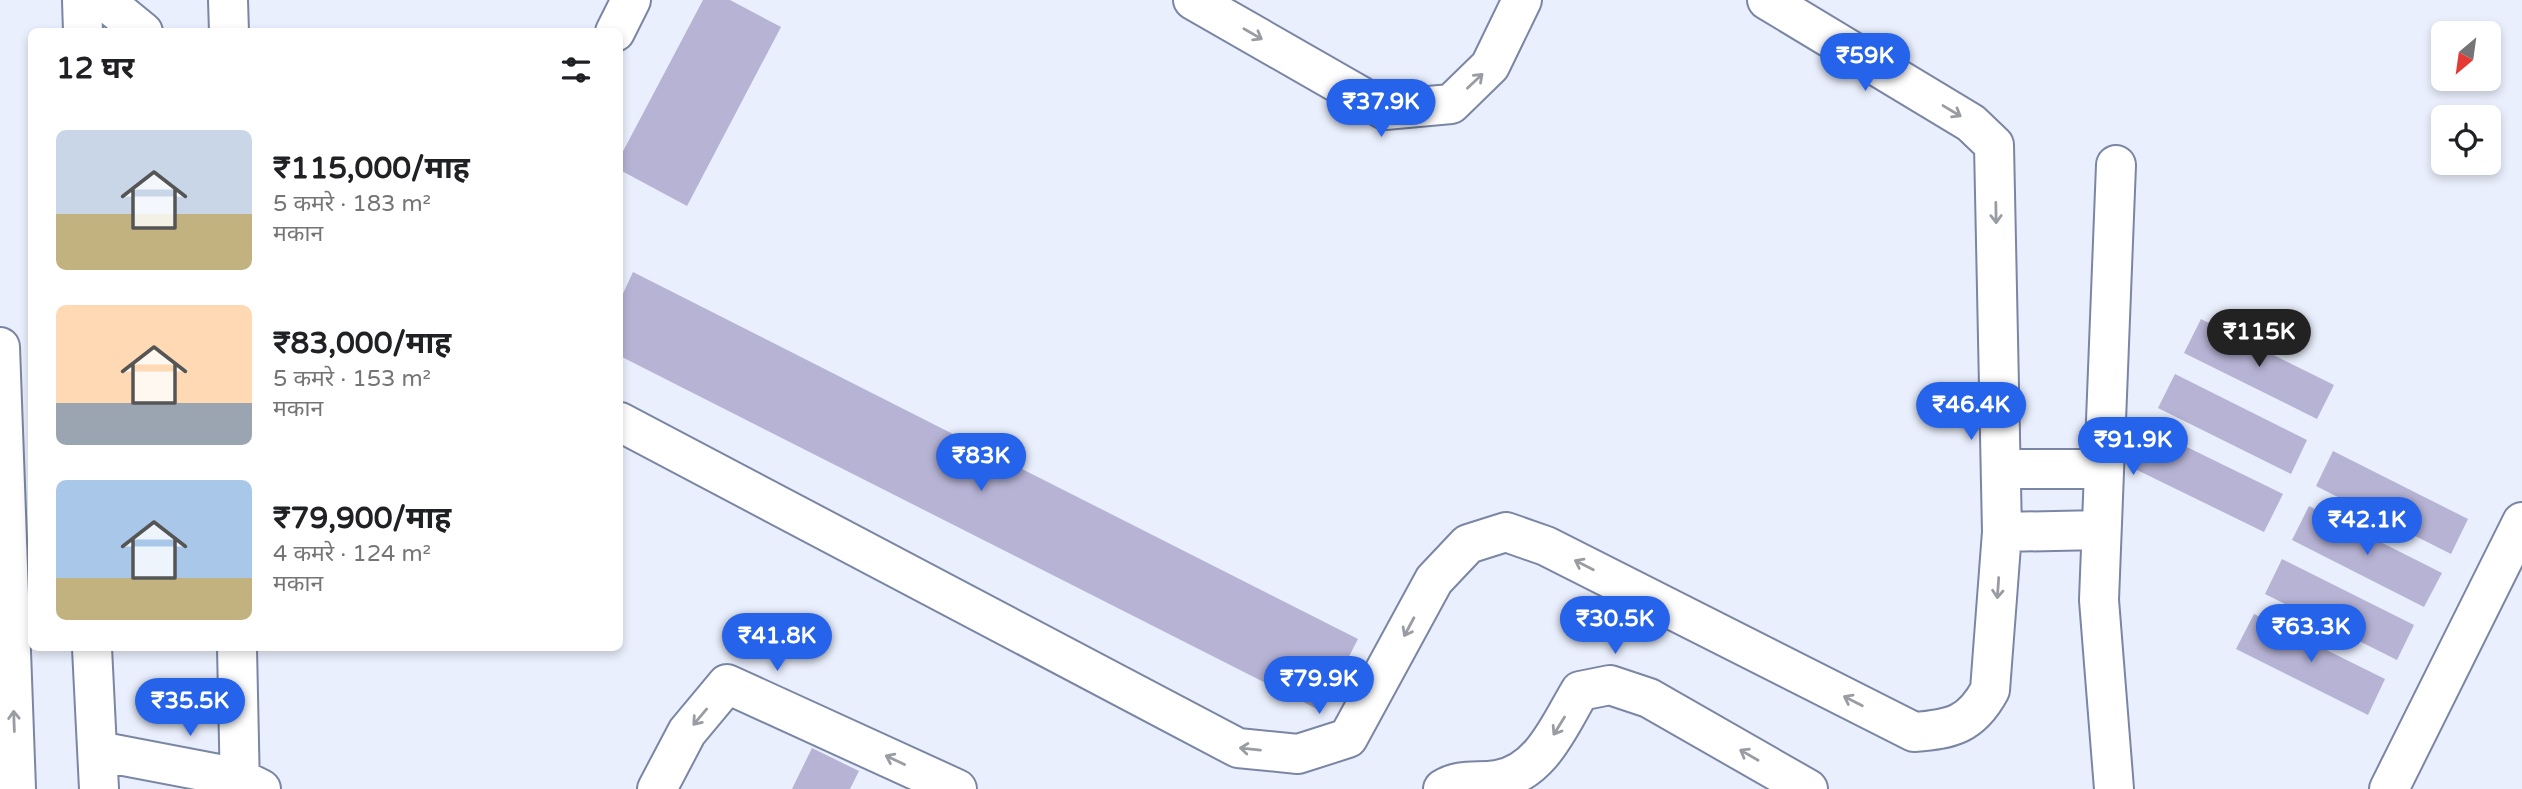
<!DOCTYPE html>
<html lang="hi">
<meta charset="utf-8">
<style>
:root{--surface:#fff;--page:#f2f2f2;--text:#202124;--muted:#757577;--accent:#2563eb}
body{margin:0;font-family:"Varela Round","Noto Sans Devanagari",sans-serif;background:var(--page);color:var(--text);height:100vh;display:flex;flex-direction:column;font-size:26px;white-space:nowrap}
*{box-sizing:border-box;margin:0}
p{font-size:23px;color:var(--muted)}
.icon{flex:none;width:38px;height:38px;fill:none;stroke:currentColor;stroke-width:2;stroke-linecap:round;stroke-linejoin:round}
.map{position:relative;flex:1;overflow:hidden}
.drawer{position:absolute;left:28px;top:28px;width:595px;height:623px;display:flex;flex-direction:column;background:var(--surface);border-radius:10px;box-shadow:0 4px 10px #0003}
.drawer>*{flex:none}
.needle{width:46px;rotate:209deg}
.buttons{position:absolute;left:2431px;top:21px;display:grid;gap:14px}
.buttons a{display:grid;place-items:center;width:70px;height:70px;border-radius:10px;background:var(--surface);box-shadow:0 4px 10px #0003;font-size:35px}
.price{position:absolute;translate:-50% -60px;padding:0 16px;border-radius:24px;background:var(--accent);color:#fff;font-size:23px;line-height:46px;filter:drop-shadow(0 2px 4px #0008)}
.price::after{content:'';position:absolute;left:50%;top:42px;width:21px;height:16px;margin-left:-10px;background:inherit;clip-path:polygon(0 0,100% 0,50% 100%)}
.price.selected{background:#222;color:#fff}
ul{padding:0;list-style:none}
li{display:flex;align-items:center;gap:21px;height:175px;padding:0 28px}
li span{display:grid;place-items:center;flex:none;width:196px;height:140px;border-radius:10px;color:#555}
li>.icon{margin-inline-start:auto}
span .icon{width:84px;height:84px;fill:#fffc;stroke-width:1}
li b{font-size:30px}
h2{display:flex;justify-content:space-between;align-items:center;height:84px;padding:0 28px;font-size:30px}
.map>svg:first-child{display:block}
</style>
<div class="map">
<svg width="2522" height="789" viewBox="0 0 2522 789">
<rect width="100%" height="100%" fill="#e9effc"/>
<path fill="#b7b3d5" d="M703,0h27l51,27 -94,179 -67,-36v-13z
M633,272l725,367 -37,72 -701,-355v-56z
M2201,319l133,66 -17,34 -133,-66z
M2175,374l132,66 -16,34 -133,-66z
M2152,430l131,64 -19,38 -131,-64z
M2333,451l135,68 -17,35 -135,-68z
M2309,506l133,67 -18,34 -132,-67z
M2282,559l132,66 -17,35 -132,-66z
M2254,614l131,65 -17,36 -132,-66z
M812,748l47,23 -9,18h-58z"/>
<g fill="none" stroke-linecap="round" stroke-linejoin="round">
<g stroke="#7a86a4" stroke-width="42">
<path id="minor" d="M82,0l1,32
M104,0l39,32
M228,0l1,32
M1193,0l192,110 66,-6 39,-38 32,-66
M615,32l16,-32
M0,347l16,442
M620,422l618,326 60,6 50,-16 86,-158 34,-36 38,-12 40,14 368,186c38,-3 57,-7 76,-42l12,-158 -8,-387 -23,-22 -204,-123
M2001,469h102
M2002,532l99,-2
M92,648l7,141
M237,648l3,141
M98,751l141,27 22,11
M657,789l30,-57 40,-48 230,105
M1443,789c17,-11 35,-6 54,-9 44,-7 62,-54 83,-89l30,-6 39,13 159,91
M2114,789l-15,-189 17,-435
M2389,789l133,-267"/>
</g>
<use href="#minor" stroke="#fff" stroke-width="38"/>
</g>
<defs><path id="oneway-shaft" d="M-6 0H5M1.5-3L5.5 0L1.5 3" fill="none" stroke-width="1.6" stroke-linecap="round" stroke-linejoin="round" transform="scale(1.75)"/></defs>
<g stroke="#999ca2">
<use href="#oneway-shaft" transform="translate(1253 34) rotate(30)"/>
<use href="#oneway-shaft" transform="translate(1475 81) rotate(-43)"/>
<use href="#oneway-shaft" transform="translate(1952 111) rotate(31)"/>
<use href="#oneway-shaft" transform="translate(1996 213) rotate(89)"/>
<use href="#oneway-shaft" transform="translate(1584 565) rotate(-153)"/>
<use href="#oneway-shaft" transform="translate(1998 588) rotate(94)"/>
<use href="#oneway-shaft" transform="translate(1409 627) rotate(118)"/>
<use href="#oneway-shaft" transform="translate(1853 701) rotate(-153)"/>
<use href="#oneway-shaft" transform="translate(700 717) rotate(130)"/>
<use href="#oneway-shaft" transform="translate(14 721) rotate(-92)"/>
<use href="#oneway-shaft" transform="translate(1559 726) rotate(122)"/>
<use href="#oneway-shaft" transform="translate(1250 749) rotate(-174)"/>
<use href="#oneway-shaft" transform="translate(1749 755) rotate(-150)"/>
<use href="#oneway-shaft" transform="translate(895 760) rotate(-155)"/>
</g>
</svg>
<div class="buttons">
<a><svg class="needle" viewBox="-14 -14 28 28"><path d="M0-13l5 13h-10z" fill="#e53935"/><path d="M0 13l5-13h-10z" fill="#757577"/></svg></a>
<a><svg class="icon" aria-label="locate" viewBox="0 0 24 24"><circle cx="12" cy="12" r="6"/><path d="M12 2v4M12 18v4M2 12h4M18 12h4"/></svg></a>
</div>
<b class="price" style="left:1865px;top:93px">₹59K</b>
<b class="price" style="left:1381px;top:139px">₹37.9K</b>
<b class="price selected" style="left:2259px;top:369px">₹115K</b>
<b class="price" style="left:1971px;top:442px">₹46.4K</b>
<b class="price" style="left:2133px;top:477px">₹91.9K</b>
<b class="price" style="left:981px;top:493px">₹83K</b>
<b class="price" style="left:2367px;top:557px">₹42.1K</b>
<b class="price" style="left:1615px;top:656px">₹30.5K</b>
<b class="price" style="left:2311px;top:664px">₹63.3K</b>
<b class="price" style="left:777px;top:673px">₹41.8K</b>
<b class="price" style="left:1319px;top:716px">₹79.9K</b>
<b class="price" style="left:190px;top:738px">₹35.5K</b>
<section class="drawer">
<h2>12 घर<svg class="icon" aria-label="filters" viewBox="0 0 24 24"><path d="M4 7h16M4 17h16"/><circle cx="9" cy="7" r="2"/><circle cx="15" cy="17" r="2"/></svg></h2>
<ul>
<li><span style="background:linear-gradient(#c9d6e8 60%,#c2b280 0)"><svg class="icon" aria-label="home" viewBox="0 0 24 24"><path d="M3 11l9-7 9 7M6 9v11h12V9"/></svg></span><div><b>₹115,000/माह</b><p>5 कमरे · 183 m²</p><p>मकान</p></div></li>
<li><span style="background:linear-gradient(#ffd9b3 70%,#9aa5b1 0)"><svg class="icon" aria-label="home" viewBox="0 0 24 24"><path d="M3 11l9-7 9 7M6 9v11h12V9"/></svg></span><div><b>₹83,000/माह</b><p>5 कमरे · 153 m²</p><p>मकान</p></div></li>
<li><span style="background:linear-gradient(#a9c7e8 70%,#c2b280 0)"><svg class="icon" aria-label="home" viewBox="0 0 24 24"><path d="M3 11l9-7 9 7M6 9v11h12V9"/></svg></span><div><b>₹79,900/माह</b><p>4 कमरे · 124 m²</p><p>मकान</p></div></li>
</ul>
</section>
</div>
